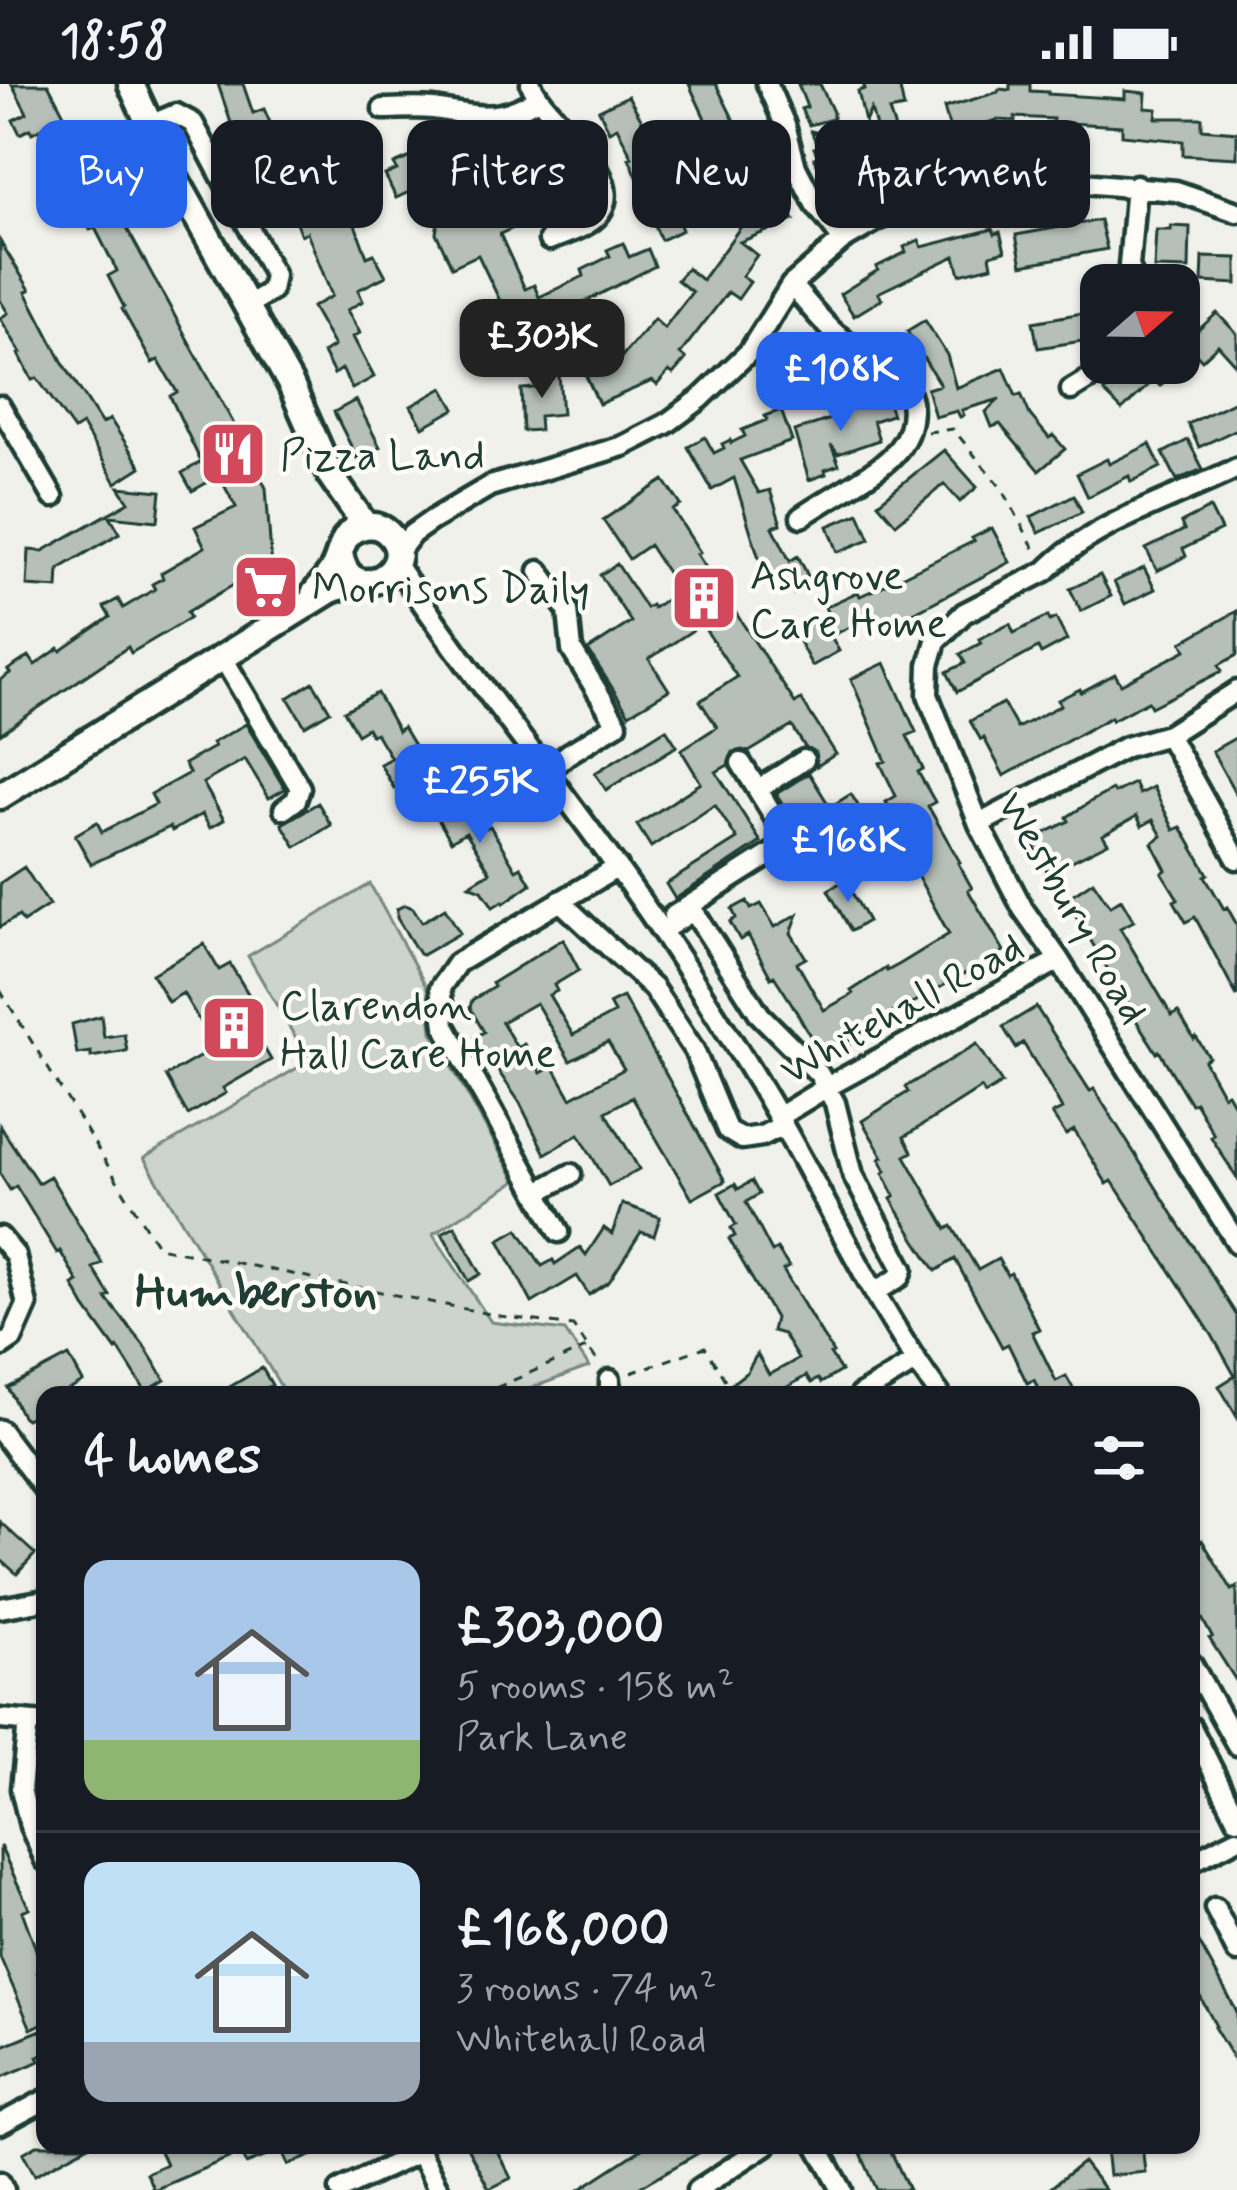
<!DOCTYPE html>
<meta charset="utf-8">
<style>
:root{--surface:#171b24;--page:#242831;--text:#f1f3f6;--muted:#9ea1a6;--line:#363941;--accent:#2563eb}
body{margin:0;font-family:Mynerve,sans-serif;background:var(--page);color:var(--text);height:100vh;display:flex;flex-direction:column;font-size:45px;white-space:nowrap}
*{box-sizing:border-box;margin:0}
p{font-size:39px;color:var(--muted)}
.icon{flex:none;width:66px;height:66px;fill:none;stroke:currentColor;stroke-width:2;stroke-linecap:round;stroke-linejoin:round}
.map{position:relative;flex:1;overflow:hidden}
.sheet{position:absolute;left:36px;top:1302px;width:1164px;height:768px;display:flex;flex-direction:column;background:var(--surface);border-radius:24px;box-shadow:0 3px 9px #0004}
.sheet>*{flex:none}
.guide{position:absolute;left:36px;top:36px;width:1167px;height:108px;display:flex;gap:24px}
.needle{width:78px;rotate:70deg}
.fabs{position:absolute;left:1080px;top:180px;display:grid;gap:24px}
.fabs a{display:grid;place-items:center;width:120px;height:120px;border-radius:24px;background:var(--surface);box-shadow:0 3px 9px #0004;font-size:60px}
.price{position:absolute;translate:-50% -102px;padding:0 27px;border-radius:24px;background:var(--accent);color:#fff;font-size:39px;line-height:78px;filter:drop-shadow(0 3px 6px #0008)}
.price::after{content:'';position:absolute;left:50%;top:72px;width:36px;height:27px;margin-left:-18px;background:inherit;clip-path:polygon(0 0,100% 0,50% 100%)}
.price.selected{background:#222;color:#fff}
ul{padding:0;list-style:none}
li{display:flex;align-items:center;gap:36px;height:300px;padding:0 48px}
li+li{border-top:3px solid var(--line)}
li span{display:grid;place-items:center;flex:none;width:336px;height:240px;border-radius:24px;color:#555}
li>.icon{margin-inline-start:auto}
span .icon{width:144px;height:144px;fill:#fffc;stroke-width:1}
li b{font-size:51px}
h2{display:flex;justify-content:space-between;align-items:center;height:144px;padding:0 48px;font-size:51px}
.tag{padding:0 42px;border-radius:24px;background:var(--surface);box-shadow:0 3px 9px #0004;font-size:42px;line-height:108px}
.tag.selected{background:var(--accent);color:#fff}
.status{display:flex;justify-content:space-between;align-items:center;height:84px;padding:0 60px;background:var(--surface);direction:ltr}
.status svg{height:33px;fill:currentColor}
.map>svg:first-child{display:block}
</style>
<div class="status"><b>18:58</b><svg viewBox="0 0 49 12"><path d="M0 12V9h3v3zM5 12V6h3v6zM10 12V3h3v9zM15 12V0h3v12zM26 1h20v11H26zM47 4h2v5h-2z"/></svg></div>
<div class="map">
<svg width="1237" height="2106" viewBox="0 0 1237 2106">
<rect width="100%" height="100%" fill="#f0f1eb"/>
<filter id="ink" filterUnits="userSpaceOnUse"><feTurbulence type="fractalNoise" baseFrequency=".00833" numOctaves="2"/><feDisplacementMap in="SourceGraphic" scale="24" xChannelSelector="R" yChannelSelector="G"/><feConvolveMatrix kernelMatrix="1 2 1 2 8 2 1 2 1" color-interpolation-filters="sRGB"/></filter>
<g filter="url(#ink)">
<path fill="#cdd3cd" stroke="#768880" stroke-width="3" d="M370,800l58,106 4,42 84,149 -83,53 58,88 74,9 24,36 -77,28h-226l-142,-237 165,-97 -61,-105z"/>
<path fill="#b6bfb8" stroke="#1f3d34" stroke-width="3" fill-rule="evenodd" d="M12,0h36l17,32 -6,3 18,35 6,-3 24,41 129,236 30,60 8,108h-3l1,10 -32,3 -3,-26 -50,29 3,6 -59,35 -3,-6 -128,87v-54l10,-7 -2,-3 21,-14 6,9 24,-17 2,3 49,-34 -6,-10 14,-8 5,9 32,-19 -3,-5 11,-6 -2,-5 44,-26 -10,-20 41,-20 -17,-31 -27,15 -10,-18 19,-11 -31,-66 7,-4 -19,-32 -6,3 -30,-54 2,-2 -16,-31 9,-5 -22,-43 -5,2 -22,-38 -16,-33 6,-3 -14,-29 -12,6 -2,-4 -10,5 -7,-14 14,-7z
M218,0h25l10,29 11,-4 12,27 9,-3 8,21 3,-1 4,8 8,-3 7,20 25,-9 7,21 -17,6 12,28 11,-5 14,38 7,-3 12,22 -28,14 5,11 -16,9 13,23 -7,4 21,40 -22,12 -10,-20 -8,5 -11,-21 11,-7 -22,-39 20,-11 -25,-64 -6,3 -19,-48 -16,6 -15,-40 -5,2 -9,-24 -3,1z
M689,0h27l29,59 10,-5 39,82 -54,22 17,13 -15,21 8,6 -12,17 -10,-7 -48,62 6,5 -13,15 -4,-3 -12,14 -5,-4 -53,23 -13,-28 31,-14 37,-43 10,9 28,-36 -15,-12 10,-12 15,12 40,-55 -4,-11 15,-6 -5,-17 -21,-45 -8,3z
M798,0h22l13,28v7l-24,6 -8,-16 6,-2z
M863,0h36l5,24 -15,3 11,33 -18,5 -11,-40 -6,13 -7,-31 7,-2z
M1010,0h20v7l18,1v2l77,5v-8l21,2 -1,15 12,1 -1,9h46v11l35,3v26l-54,-3v-14l-61,-6v-9l-53,-3v3l-17,-1 1,-6 -38,-2v4l-18,-1 -25,7 1,5 -21,5 -8,-29 54,-16 1,-3 11,1z
M628,12l26,45 -3,1 25,58 -6,2 12,28 -21,10 -23,-53 3,-1 -12,-28 3,-1 -15,-30 -8,4 -10,-21z
M542,42l22,51 4,-2 14,31 -25,11 -17,-36 -2,1 -3,-5 -30,13 15,35 -20,9 25,55 9,-4 5,12 45,-21 -2,-6 28,-14 -3,-6 16,-7 6,14 19,-8 7,17 -80,41 11,23 -27,12 6,-14 -11,-25 3,34 -24,10 -8,-17 -26,12 -9,-18 12,-6 -5,-12 3,-5 -22,-46 -26,12 -16,-34 2,-11 13,-6 -16,-36 -39,18 -11,-23 12,-5 -3,-6 66,-28 12,28 40,-18 -3,-6z
M811,47l35,8 8,25 -29,15 -11,-21 4,-2 -4,-8 4,-2z
M1100,136l7,29 -85,16 -6,-30z
M1171,142l19,1 -1,42 -35,-1 2,-38h15z
M993,145l2,5 5,-2 5,19 -15,4 2,11 -32,8 -5,-18 -77,37 4,6 -28,17 -14,-22 38,-24 -2,-3 30,-15 -2,-5 15,-7 3,7z
M0,157l30,49 -4,2 37,71 39,61 8,-5 31,48 -25,16 -34,-58 -8,5 -37,-52 -5,2 -13,-26 2,-1 -21,-35 8,-5 -8,-13z
M1203,173l34,1v26l-35,-2z
M1082,229l1,8 18,-4v21l-63,10 -5,-26z
M1217,229l20,21v32l-19,-21 -16,15 -17,-18z
M925,236l22,35 9,33 48,-20 12,28 5,-2 9,21 19,23 4,-3 12,14 -26,22 -39,-47 -8,3 -6,-15 14,-13 -38,11 2,5 -4,2 -3,-6 -22,6 -8,-28 13,-4 -33,-54z
M817,267l11,29 -42,16 -11,-29z
M551,277l8,13 3,40 -23,2 1,14 -17,1 -2,-42 24,-2 -1,-11z
M1138,279h46l-24,23 -6,-6 -32,30 -18,-18 24,-23 4,4 8,-8z
M443,304l12,21 -32,18 -12,-21z
M884,307l8,24 -19,6 6,19 -41,14 -7,-9 8,20 -14,5 1,4 -17,6 -15,-49 52,-17 -3,-10z
M356,316l24,47 -23,11 -23,-46z
M1237,316v29l-38,18 -11,-23z
M781,326l11,31 -52,19 19,33 11,-3 11,34 -8,3 17,34 8,-5 14,28 -18,10 -6,-11 -12,6 -18,-34 -24,-77 -22,12 -24,-43 17,-10 9,16 10,-5 -2,-4 8,-4 1,3 14,-7 -3,-6 25,-10 -2,-4z
M1188,356l15,29 -26,11 -14,-27z
M1150,360l11,23 -30,15 -2,-6 -41,21 -11,-23 30,-15 2,5z
M944,366l33,37 -17,15 -16,-18 -48,40 -18,-21z
M664,396l17,25 -8,5 27,42 -3,2 98,149 6,-4 35,55 -19,12 -2,-14 -10,-5 -13,-21 -43,26 -7,-2 -9,2 -5,13 -12,7 45,70 -86,57 -9,-15 71,-45 -22,-34 -64,42 -14,-22 64,-42 -20,-33 36,-23 -17,-26 37,-24 -35,-53 -53,35 20,31 -40,24 -41,-64 43,-28 -31,-47 17,-11 29,44 5,-3 2,3 26,-17 -30,-46 -20,14 -26,-39z
M119,403l42,4 -3,30 -48,-5 10,17 -61,36 -1,19 -31,-2 2,-36 14,1 86,-49z
M1074,411l8,17 -43,21 -8,-16z
M1210,424l11,22 -38,19 3,7 -29,15 -11,-22 38,-19 -3,-7z
M859,429l11,26 -32,13 -10,-26z
M992,444l18,34 -127,67 -7,-14 -45,21 8,15 -27,15 -18,-34 34,-18 -3,-7 33,-15 2,4 27,-12 87,-43 -2,-3z
M1144,484l11,21 -30,15 -11,-22z
M1100,491l11,21 -30,15 -11,-22z
M1237,527v44l-18,10 3,6 -71,36 -3,-6 -36,19 -1,-3 -107,59 -20,-38 -3,2 -11,-19 33,-18 14,25 44,-23 -3,-5 22,-11 1,3 34,-18 6,10 65,-34 -4,-8z
M1048,532l2,5 6,-3 11,22 -26,14 -3,-6 -81,44 -10,-20 18,-9 -5,-9 21,-11 -2,-4 31,-15 4,9z
M885,579l31,69 -9,4 16,33 -5,3 17,30 -7,4 32,56 -2,1 14,25 -4,2 36,61 -98,56 -1,-2 -51,32 -7,5 2,4 -27,11 -30,-53 -18,-28 -3,2 -23,-43 -8,5 -10,-18 6,-4 -4,-9 15,-8 4,8 10,-5 14,23 23,-13 -7,19 15,25 -9,5 27,47 29,-16 -2,-3 35,-23 1,3 13,-7 49,-30 -38,-70 4,-2 -19,-34 4,-2 -14,-24 10,-6 -16,-33 6,-2 -35,-82z
M313,598l17,29 -25,15 -17,-28z
M377,609l21,38 5,-4 24,40 -33,21 -14,-24 11,-6 -15,-25 -5,2 -4,-7 -10,6 -13,-23z
M246,640l39,65 -16,9 -24,-39 -42,24 21,37 -14,8 -8,-14 -30,17 -2,-4 -79,37 -16,-29 22,-13 5,10 54,-28 -5,-10 38,-21 -5,-9 30,-17 -2,-4z
M666,645l11,17 -71,44 -11,-17z
M1237,653v59l-25,-45z
M809,689l21,34 21,-13 11,18 -54,34 -32,-52z
M1134,699l5,11 14,-7 21,43 7,-3 27,47 -3,2 19,33 3,-2 10,18v71l-42,-79 -9,5 -12,-21 4,-2 -16,-26 4,-3 -14,-27 10,-7 -9,-16 -11,6 -5,-10 -34,19 5,8 -60,30 -17,-33 38,-19 -2,-4 23,-15 22,-12 2,3z
M456,700l30,44 4,-2 26,44 5,-3 10,17 -27,19 -1,-2 -10,6 -11,-17 -13,-5 21,-13 -24,-40 -15,9 -24,-40z
M318,719l13,22 -35,22 -14,-23z
M24,783l25,38 -26,17 -4,-6 -19,11v-44z
M845,796l23,41 -17,10 -23,-41z
M1093,797l17,25 11,-7 13,22 -14,7 52,88 6,-4 16,27 2,-2 13,20 -5,4 19,34 4,-2 10,17v68l-26,-41 3,-2 -19,-33 -4,2 -32,-53 -2,2 -30,-47 2,-1 -63,-106z
M405,821l8,3 9,14 23,-14 15,25 -38,22 -3,-1 -22,-36v-9z
M563,855l16,31 -25,15 3,6 -8,4 24,40 41,-22 -5,-9 14,-7 102,184 -33,18 -60,-102 -26,15 33,57 -30,17 -30,-52 -34,20 -25,-51 -45,-66 9,-5 -14,-24 2,-8 22,-13 -2,-4zM536,919l34,58 38,-19 16,27 -53,29 -18,-32 -12,7 -17,-29 -7,4 -15,-26z
M204,860l15,26 11,-6 22,36 -12,6 31,54 -48,28 3,5 -38,22 -22,-39 49,-28 -32,-55 -15,9 -16,-28z
M1036,923l54,84 4,-2 143,227v101l-18,-31 16,-10 -23,-41 -100,-154 -5,3 -33,-54 -8,5 -14,-21 10,-5 -16,-29 -23,-37 -7,5 -13,-21z
M101,932l3,21 20,-3 3,17 -36,6v-5l-14,2 -5,-30z
M977,960l25,39 -17,11 -4,-6 -77,49 8,15 -7,4 42,73 5,-3 26,44 20,-11 9,16 4,-2 28,56 -7,3 24,49 10,-5 11,19h-46l8,-5 -5,-10 -7,3 -19,-39 -6,3 -47,-88 -19,12 -21,-32 -24,-40 4,-3 -12,-23 3,-2 -6,-12 3,-2 -21,-36 46,-29 -3,-5z
M0,1042l38,57 12,-7 52,87 -9,5 17,28 -4,2 37,46 22,36 -19,12 -28,-44 -2,2 -31,-43 -12,-22 5,-3 -18,-31 -3,2 -41,-67 -6,4 -10,-16z
M752,1097l7,13 -13,8 26,50 5,-3 12,18 -6,3 50,83 -3,1 11,17 -20,12 -3,-4 -7,4 -5,-7 -27,16 2,3h-44l-7,-10 17,-13 10,-18 12,21 29,-16 -15,-25 -11,-3 3,-13 -46,-79 6,-3 -4,-8 5,-3 -17,-32 16,-9 3,5z
M622,1120l38,13 -6,19 -13,-4 -32,50 -20,13 -12,-19 -45,27 -33,-63 19,-11 24,37 11,-6 2,4 25,-17 6,8 18,-27 8,6z
M455,1142l26,48 -12,7 -27,-48z
M69,1272l14,26 -23,13h-15v14l-19,10 -4,-3 -14,-28z
M262,1284l10,17 -8,4 3,6h-51z
M0,1438l35,32 -18,20 -17,-15z
M1202,1456l30,50 5,-3v95l-28,-44 3,-1 -21,-39v-51z
M0,1762l29,62 -7,3 21,58 -6,3 8,18v32l-14,7 -31,-72z
M1191,1844l46,84v53l-23,-38 2,-1 -25,-46z
M41,1946l4,9v15l-7,3 2,4 -40,17v-31z
M37,2061h52l-54,30 -12,-22z
M157,2061h179v1l-48,19 -6,-15 -36,14 -4,-12 -88,38 -8,-17 20,-9z
M466,2061h28l17,33 -22,11z
M648,2061h64l-77,45h-56z
M857,2061h31l21,45h-32z
M1142,2061l3,27 -36,4 -3,-28z
M1083,2078l22,28h-57l26,-21z"/>
<g fill="none" stroke-linecap="round" stroke-linejoin="round">
<g stroke="#1f3d34" stroke-width="27">
<path id="minor" d="M531,0c13,34 97,88 69,129 -10,14 -35,21 -51,27
M767,0l18,41 11,42 19,37 28,36
M383,25c17,0 33,-2 50,0 43,6 64,15 104,-10
M150,41l26,-11 17,9 81,152 -3,16 -25,15
M1136,101l-7,81 7,19
M791,201c15,16 29,35 45,49 35,27 89,39 73,95 -4,14 -16,28 -28,37 -24,18 -54,33 -80,51
M1071,306l44,-27
M0,322l53,91
M1237,384c-60,30 -144,54 -191,103l-82,42 -28,28 -7,24 -1,30 51,129 44,85 36,51 178,283
M397,470l15,-20 20,-14 58,-34 133,-40 43,-22 34,-25 49,-47 42,-67 52,-45 38,-22 52,-21 48,-8 102,-6 93,8 61,21
M395,479c95,142 207,272 298,416 31,49 63,97 91,148 51,90 95,184 156,268
M539,487l29,40 4,39 45,74 -49,30 -20,17
M223,574l77,130 -4,12 -12,9
M1168,651l69,124
M758,705l46,-29
M979,740l147,-77 42,-12 69,-44
M560,817l93,87 41,62 33,80 15,9 20,-3 21,-11
M673,832l117,-74 -49,-79
M663,846l25,-16 8,1 64,100 59,59 16,29 18,72 50,94 -3,8 -25,15
M778,1033l49,-30 232,-127
M538,1108l33,-18
M559,1148l-114,-206 -5,-38 17,-25 161,-96
M0,1153l15,18 12,50 -15,34 -12,8
M610,1311v-15
M860,1311l55,-33
M0,1346l45,60
M0,1524l45,-8
M1191,1579l46,82
M0,1635l45,4
M28,1638l-7,67 9,37 15,34
M1191,1643l46,92
M1191,1774l4,2 42,-21
M1215,1824l22,44
M0,2040l45,-24
M416,2061l23,45
M817,2061l25,45
M0,2098l4,8
M340,2106l79,-38
M697,2106l69,-45"/>
</g>
<g stroke="#1f3d34" stroke-width="33">
<path id="major" d="M131,0l39,85 121,216 40,91 34,49
M314,510c6,-8 13,-15 18,-23 10,-16 8,-39 29,-44 10,-3 20,-1 27,6 36,34 -39,80 -48,20
M0,712l329,-205 27,-11"/>
</g>
<path stroke="#1f3d34" stroke-width="3" stroke-dasharray="9 9" stroke-linecap="butt" d="M927,348l26,-3 50,61 34,64
M0,906l158,257 342,69 73,10 27,39
M631,1289l74,-26 29,48
M480,1311l106,-47"/>
<use href="#minor" stroke="#fdfcf7" stroke-width="18"/>
<use href="#major" stroke="#fdfcf7" stroke-width="24"/>
</g>
</g>
<defs>
<g id="restaurant-square" transform="scale(3.45)"><rect x="-9" y="-9" width="18" height="18" rx="4" fill="#d1495b" stroke="#fdfcf7"/><path d="M-5-6h1v4h1v-4h1v4h1v-4h1v5L-1.5 .5V6h-2V.5L-5-1ZM5-6V6H3V1.5H1.5Q1.5-4 5-6Z" fill="#fff"/></g>
<g id="supermarket-square" transform="scale(3.45)"><rect x="-9" y="-9" width="18" height="18" rx="4" fill="#d1495b" stroke="#fdfcf7"/><path d="M-6-5.5h2.5l.6 2H6L4.5 2H-2.5L-4.4-4H-6ZM-1.5 3.2a1.3 1.3 0 1 0 .1 0ZM3 3.2a1.3 1.3 0 1 0 .1 0Z" fill="#fff"/></g>
<g id="building-square" transform="scale(3.45)"><rect x="-9" y="-9" width="18" height="18" rx="4" fill="#d1495b" stroke="#fdfcf7"/><path d="M-4-6H4V6H1V3H-1V6H-4ZM-2.5-4.3h1.7v1.8h-1.7ZM.8-4.3h1.7v1.8H.8ZM-2.5-1h1.7V.8h-1.7ZM.8-1h1.7V.8H.8Z" fill="#fff"/></g>
</defs>
<g fill-rule="evenodd">
<use href="#restaurant-square" x="233" y="370"/>
<use href="#supermarket-square" x="266" y="503"/>
<use href="#building-square" x="704" y="514"/>
<use href="#building-square" x="234" y="944"/>
</g>
<g text-anchor="middle" stroke-width="9" stroke-linejoin="round" paint-order="stroke">
<g font-size="42" fill="#1f3d34" stroke="#fdfcf7" text-anchor="start">
<text x="280" y="385">Pizza Land</text>
<text x="750" y="505">Ashgrove<tspan x="750" dy="48">Care Home</tspan></text>
<text x="312" y="518">Morrisons Daily</text>
<text x="280" y="935">Clarendon<tspan x="280" dy="48">Hall Care Home</tspan></text>
</g>
<g font-size="42" fill="#1f3d34" stroke="#fdfcf7">
<text transform="translate(1074 823) rotate(60)" y="15">Westbury Road</text>
<text transform="translate(901 923) rotate(-29)" y="15">Whitehall Road</text>
</g>
<g font-size="48" font-weight="bold" fill="#1f3d34" stroke="#fdfcf7">
<text x="256" y="1223">Humberston</text>
</g>
</g>
</svg>
<div class="fabs">
<a><svg class="needle" viewBox="-14 -14 28 28"><path d="M0-13l5 13h-10z" fill="#e53935"/><path d="M0 13l5-13h-10z" fill="#9ea1a6"/></svg></a>
</div>
<b class="price selected" style="left:542px;top:317px">£303K</b>
<b class="price" style="left:841px;top:350px">£108K</b>
<b class="price" style="left:480px;top:762px">£255K</b>
<b class="price" style="left:848px;top:821px">£168K</b>
<div class="guide">
<a class="tag selected">Buy</a>
<a class="tag">Rent</a>
<a class="tag">Filters</a>
<a class="tag">New</a>
<a class="tag">Apartment</a>
</div>
<section class="sheet">
<h2>4 homes<svg class="icon" aria-label="filters" viewBox="0 0 24 24"><path d="M4 7h16M4 17h16"/><circle cx="9" cy="7" r="2"/><circle cx="15" cy="17" r="2"/></svg></h2>
<ul>
<li><span style="background:linear-gradient(#a9c7e8 75%,#8fb573 0)"><svg class="icon" aria-label="home" viewBox="0 0 24 24"><path d="M3 11l9-7 9 7M6 9v11h12V9"/></svg></span><div><b>£303,000</b><p>5 rooms · 158 m²</p><p>Park Lane</p></div></li>
<li><span style="background:linear-gradient(#bfe0f5 75%,#9aa5b1 0)"><svg class="icon" aria-label="home" viewBox="0 0 24 24"><path d="M3 11l9-7 9 7M6 9v11h12V9"/></svg></span><div><b>£168,000</b><p>3 rooms · 74 m²</p><p>Whitehall Road</p></div></li>
</ul>
</section>
</div>
